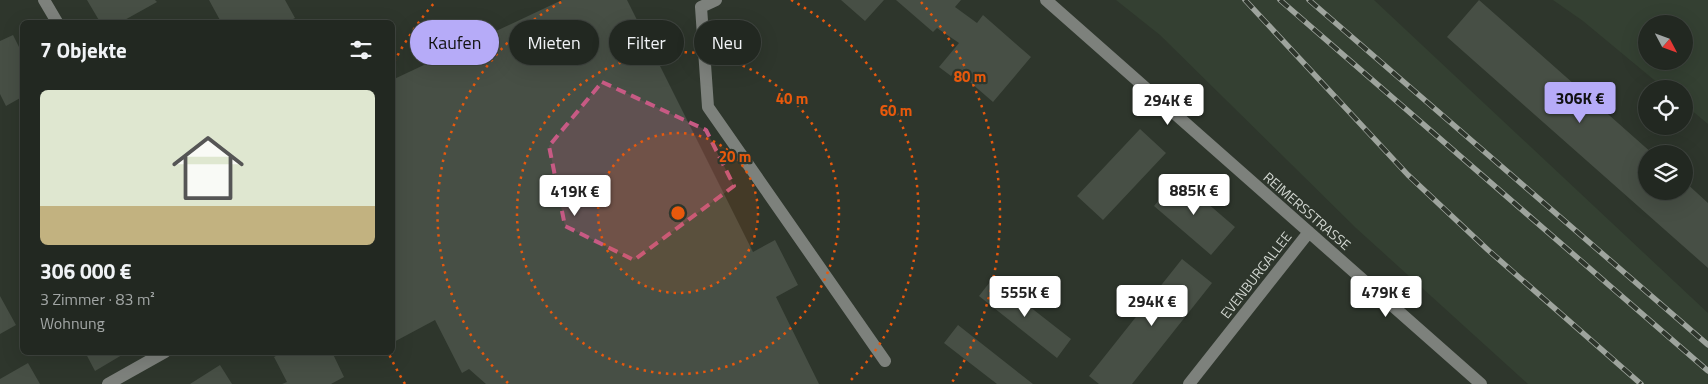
<!DOCTYPE html>
<html lang="de">
<meta charset="utf-8">
<style>
:root{--surface:#222821;--page:#2a302a;--text:#f1f3f6;--muted:#a2a6a5;--line:#3f443f;--accent:#b6abf8}
body{margin:0;font-family:"Titillium Web",sans-serif;background:var(--page);color:var(--text);height:100vh;display:flex;flex-direction:column;font-size:19px;white-space:nowrap}
*{box-sizing:border-box;margin:0}
p{font-size:16px;color:var(--muted)}
.icon{flex:none;width:28px;height:28px;fill:none;stroke:currentColor;stroke-width:2;stroke-linecap:round;stroke-linejoin:round}
.map{position:relative;flex:1;overflow:hidden}
.sheet{position:absolute;left:20px;top:20px;width:375px;height:335px;display:flex;flex-direction:column;background:var(--surface);border-radius:8px;box-shadow:0 5px 20px #0002,0 0 0 1px var(--line)}
.sheet>*{flex:none}
.banner{position:absolute;left:410px;top:20px;width:475px;height:45px;display:flex;gap:10px}
.needle{width:32px;rotate:131deg}
.fabs{position:absolute;left:1638px;top:15px;display:grid;gap:10px}
.fabs a{display:grid;place-items:center;width:55px;height:55px;border-radius:50%;background:var(--surface);box-shadow:0 5px 20px #0002,0 0 0 1px var(--line);font-size:25px}
.price{position:absolute;translate:-50% -42px;padding:0 11px;border-radius:5px;background:#fff;color:#222;font-size:16px;line-height:32px;filter:drop-shadow(0 1px 2px #0008)}
.price::after{content:'';position:absolute;left:50%;top:30px;width:15px;height:11px;margin-left:-8px;background:inherit;clip-path:polygon(0 0,100% 0,50% 100%)}
.price.on{background:var(--accent);color:#111}
ul{padding:0;list-style:none}
li{display:grid;align-content:center;gap:10px;height:265px;padding:0 20px}
li span{display:grid;place-items:center;height:155px;border-radius:8px;color:#555}
li>.icon{margin-inline-start:auto}
span .icon{width:90px;height:90px;fill:#fffc;stroke-width:1}
li b{font-size:21px}
h2{display:flex;justify-content:space-between;align-items:center;height:60px;padding:0 20px;font-size:21px}
.chip{padding:0 18px;border-radius:22px;background:var(--surface);box-shadow:0 5px 20px #0002,0 0 0 1px var(--line);font-size:18px;line-height:45px}
.chip.on{background:var(--accent);color:#111}
.map>svg:first-child{display:block}
</style>
<div class="map">
<svg width="1708" height="384" viewBox="0 0 1708 384">
<rect width="100%" height="100%" fill="#2e362c"/>
<path fill="#344032" fill-rule="evenodd" d="M1116,0h258l334,313v71h-180l-172,-156 -196,-193z
M1553,0h155v124l-24,-20v-15h-19l-82,-68zM1646,24h38v37h-38z"/>
<path fill="#474f45" d="M87,0h68l2,2 -36,20h-21z
M209,0h76l10,18 -8,4h-66z
M562,0h65l126,252 22,-12 23,45 -22,12 43,87h-333l-17,-15 -7,4 -27,-53 -43,23v-263z
M841,0h43l-19,21z
M896,0h65l-6,7 22,16 6,-8 48,42 -38,45 -37,-32 -5,6 -12,-9 20,-24 -22,-15 -4,4z
M1479,0l174,154h-7v37h38v-10l24,22v65l-261,-231z
M13,35l9,18v44l-16,9 -6,-12v-53z
M1140,129l26,24 -63,67 -26,-24z
M1178,178l57,49 -24,28 -57,-49z
M1182,259l30,24 -80,101h-33l-10,-8z
M993,278l78,61 -14,19 -78,-62z
M0,296l16,29 -16,9z
M958,325l75,59h-36l-53,-41z
M85,352h42l-32,19z
M283,352h49l12,25 -13,7h-49l5,-2 -13,-25z
M28,363l12,21h-40v-5z
M220,365l12,19h-42z"/>
<g fill="none" stroke-linecap="round" stroke-linejoin="round">
<path stroke="#7d817c" stroke-width="12" d="M44,0l13,22
M716,0l-15,7 7,100 177,254
M1046,0l435,384
M108,384l57,-32
M1189,384l120,-152"/>
<g stroke="#9ea49d" stroke-width="5.5">
<path id="rail" d="M1245,0l163,175 80,75 153,134
M1280,0l428,371
M1309,0l399,345"/>
</g>
<use href="#rail" stroke="#2e362c" stroke-width="4" stroke-dasharray="11" stroke-linecap="butt"/>
</g>
<path fill="#c75a84" fill-opacity="0.2" stroke="#c75a84" stroke-width="4" stroke-dasharray="10 6" stroke-linejoin="round" d="M602,82l104,48 28,56 -100,74 -69,-34 -16,-80z"/>
<circle cx="678" cy="213" r="80" fill="#e8590c" fill-opacity=".12"/>
<g fill="none" stroke="#e8590c" stroke-width="2.5" stroke-dasharray="2.5 5">
<circle cx="678" cy="213" r="80"/>
<circle cx="678" cy="213" r="161"/>
<path d="M508 383A241 241 0 0 1 565 0M791 0A241 241 0 0 1 848 383"/>
<path d="M405 384A322 322 0 0 1 389 354M394 62A322 322 0 0 1 435 2M921 2A322 322 0 0 1 951 384"/>
</g>
<g text-anchor="middle" stroke-width="4.5" stroke-linejoin="round" paint-order="stroke">
<g font-size="14" fill="#d1d6d0" stroke="#2e362c">
<text transform="translate(1307 211) rotate(41)" y="5">REIMERSSTRASSE</text>
<text transform="translate(1256 275) rotate(-52)" y="5">EVENBURGALLEE</text>
</g>
</g>
<circle cx="678" cy="213" r="8" fill="#e8590c" stroke="#2e362c" stroke-width="2.5"/>
<g font-size="15" text-anchor="middle" font-weight="bold" fill="#e8590c" stroke="#2e362c" stroke-width="4.5" stroke-linejoin="round" paint-order="stroke">
<text x="970" y="82">80 m</text>
<text x="792" y="104">40 m</text>
<text x="896" y="116">60 m</text>
<text x="735" y="162">20 m</text>
</g>
</svg>
<div class="fabs">
<a><svg class="needle" viewBox="-14 -14 28 28"><path d="M0-13l5 13h-10z" fill="#e53935"/><path d="M0 13l5-13h-10z" fill="#a2a6a5"/></svg></a>
<a><svg class="icon" aria-label="locate" viewBox="0 0 24 24"><circle cx="12" cy="12" r="6"/><path d="M12 2v4M12 18v4M2 12h4M18 12h4"/></svg></a>
<a><svg class="icon" aria-label="layers" viewBox="0 0 24 24"><path d="M12 4l9 5-9 5-9-5zM3 14l9 5 9-5"/></svg></a>
</div>
<b class="price on" style="left:1580px;top:124px">306K €</b>
<b class="price" style="left:1168px;top:126px">294K €</b>
<b class="price" style="left:1194px;top:216px">885K €</b>
<b class="price" style="left:575px;top:217px">419K €</b>
<b class="price" style="left:1025px;top:318px">555K €</b>
<b class="price" style="left:1386px;top:318px">479K €</b>
<b class="price" style="left:1152px;top:327px">294K €</b>
<div class="banner">
<a class="chip on">Kaufen</a>
<a class="chip">Mieten</a>
<a class="chip">Filter</a>
<a class="chip">Neu</a>
</div>
<section class="sheet">
<h2>7 Objekte<svg class="icon" aria-label="filters" viewBox="0 0 24 24"><path d="M4 7h16M4 17h16"/><circle cx="9" cy="7" r="2"/><circle cx="15" cy="17" r="2"/></svg></h2>
<ul>
<li><span style="background:linear-gradient(#dfe7d0 75%,#c2b280 0)"><svg class="icon" aria-label="home" viewBox="0 0 24 24"><path d="M3 11l9-7 9 7M6 9v11h12V9"/></svg></span><div><b>306 000 €</b><p>3 Zimmer · 83 m²</p><p>Wohnung</p></div></li>
</ul>
</section>
</div>
